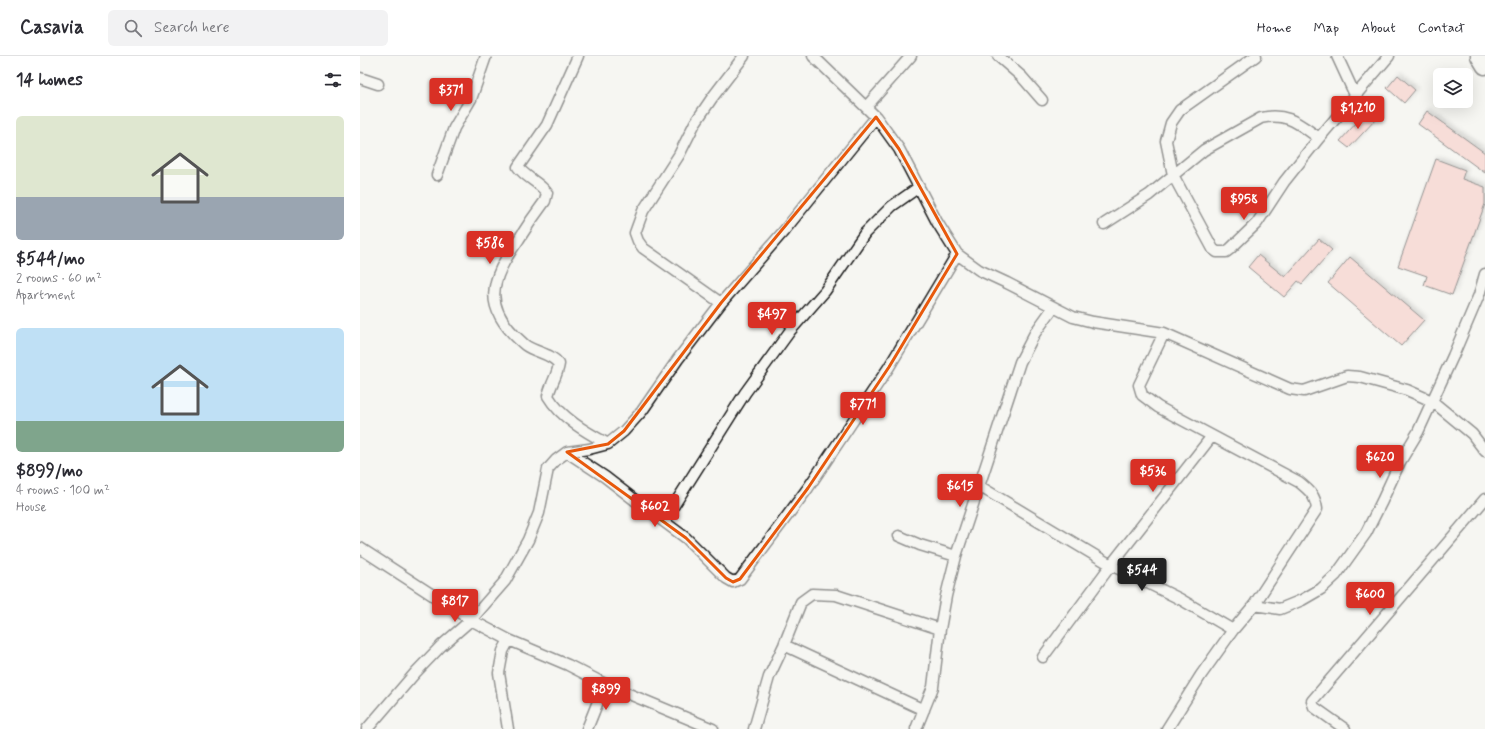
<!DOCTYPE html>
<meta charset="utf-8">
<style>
:root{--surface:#fff;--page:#f2f2f3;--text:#2b2b33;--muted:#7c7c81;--line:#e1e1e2;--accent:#d93025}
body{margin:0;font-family:Mynerve,sans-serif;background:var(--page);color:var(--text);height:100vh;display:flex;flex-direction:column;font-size:15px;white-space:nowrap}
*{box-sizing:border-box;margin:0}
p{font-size:13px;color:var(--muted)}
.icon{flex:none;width:22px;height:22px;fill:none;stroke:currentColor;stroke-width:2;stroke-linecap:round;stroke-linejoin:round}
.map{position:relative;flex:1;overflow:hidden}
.side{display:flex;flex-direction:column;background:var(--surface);width:360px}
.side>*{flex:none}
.buttons{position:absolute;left:1073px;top:12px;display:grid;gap:8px}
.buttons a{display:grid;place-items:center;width:40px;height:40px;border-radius:6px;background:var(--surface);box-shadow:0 4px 16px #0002;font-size:20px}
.price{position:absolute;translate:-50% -34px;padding:0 9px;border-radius:4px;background:var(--accent);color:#fff;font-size:13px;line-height:26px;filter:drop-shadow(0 1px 2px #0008)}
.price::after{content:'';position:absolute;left:50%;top:24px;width:12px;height:9px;margin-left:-6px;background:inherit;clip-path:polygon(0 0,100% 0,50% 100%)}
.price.on{background:#222;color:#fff}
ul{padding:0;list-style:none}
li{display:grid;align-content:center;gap:8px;height:212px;padding:0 16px}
li span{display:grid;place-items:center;height:124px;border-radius:6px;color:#555}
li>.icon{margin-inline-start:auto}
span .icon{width:72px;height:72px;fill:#fffc;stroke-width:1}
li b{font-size:17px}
h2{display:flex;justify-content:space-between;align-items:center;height:48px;padding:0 16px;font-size:17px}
header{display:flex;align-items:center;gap:24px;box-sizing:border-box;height:56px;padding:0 20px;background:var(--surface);border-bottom:1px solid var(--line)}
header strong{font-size:19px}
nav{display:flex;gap:22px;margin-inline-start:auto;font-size:14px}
.search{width:280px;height:36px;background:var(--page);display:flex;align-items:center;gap:10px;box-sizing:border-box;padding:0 14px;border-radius:6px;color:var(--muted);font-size:15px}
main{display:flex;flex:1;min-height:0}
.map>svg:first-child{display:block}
</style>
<header>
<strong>Casavia</strong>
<div class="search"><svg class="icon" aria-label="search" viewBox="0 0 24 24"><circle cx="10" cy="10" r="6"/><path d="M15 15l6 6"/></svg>Search here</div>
<nav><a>Home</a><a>Map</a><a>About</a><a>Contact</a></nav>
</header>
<main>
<section class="side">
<h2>14 homes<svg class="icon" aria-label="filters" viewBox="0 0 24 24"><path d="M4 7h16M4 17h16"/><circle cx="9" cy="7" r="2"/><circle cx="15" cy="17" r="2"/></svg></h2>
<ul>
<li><span style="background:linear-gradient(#dfe7d0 65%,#9aa5b1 0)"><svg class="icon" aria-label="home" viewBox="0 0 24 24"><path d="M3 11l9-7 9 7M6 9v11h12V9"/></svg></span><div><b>$544/mo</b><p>2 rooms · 60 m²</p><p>Apartment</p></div></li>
<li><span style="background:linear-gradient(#bfe0f5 75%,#7fa58c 0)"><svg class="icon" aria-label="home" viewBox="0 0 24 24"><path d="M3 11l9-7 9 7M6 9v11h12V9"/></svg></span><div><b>$899/mo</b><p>4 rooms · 100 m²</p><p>House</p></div></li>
</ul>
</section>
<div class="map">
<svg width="1125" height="673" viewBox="0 0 1125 673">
<defs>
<filter id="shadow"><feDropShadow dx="2.5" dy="-2.5" stdDeviation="2" flood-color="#0004"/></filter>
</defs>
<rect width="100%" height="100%" fill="#f6f6f2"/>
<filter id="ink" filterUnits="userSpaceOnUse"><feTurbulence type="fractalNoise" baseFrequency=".025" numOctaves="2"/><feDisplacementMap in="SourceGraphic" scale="8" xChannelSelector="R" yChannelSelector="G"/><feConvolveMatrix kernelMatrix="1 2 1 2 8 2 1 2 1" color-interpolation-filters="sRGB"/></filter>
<g filter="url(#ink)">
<path fill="#f9beb8" stroke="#1c1c1c" filter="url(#shadow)" d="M1038,19l17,15 -11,13 -17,-15z
M1007,55l9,8 -27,29 -9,-7z
M1067,55l58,42v20l-67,-49z
M1076,103l29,11 -3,9 23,8v17l-33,91 -28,-10 3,-9 -29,-10z
M959,183l13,11 -30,34 -4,-3 -14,16 -36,-30 10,-12 27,22z
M990,201l74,63 -23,26 -73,-63z"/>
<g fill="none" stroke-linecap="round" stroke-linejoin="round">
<g stroke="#1c1c1c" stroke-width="13">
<path id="minor" d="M218,0l-31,69 -29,42c8,11 21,15 29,26l-2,8c-9,12 -18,25 -26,38 -30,42 -38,69 6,106 11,8 26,8 34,19 -2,13 -8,19 -11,32 13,22 38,36 60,48
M453,0l63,61 23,32 38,73 20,32 22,16 28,13 66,34 20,5 71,11 126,56 14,2 43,-15 13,1 47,13 25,11 40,33 13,17
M638,0l24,21 20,23
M896,0l-76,54 -9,13 -5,18 7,34 40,74 4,3h9l4,-3 27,-26 27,-41 35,-44
M977,0l18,39
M0,22l18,6
M506,51l45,-51
M77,119l17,-47 17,-29 15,-43
M744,168l45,-29 55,-45 57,-32c26,-6 38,6 58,20l70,-82
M361,247l-78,-55 -5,-7 -3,-8 8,-22 36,-56 16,-32 17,-25 32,-42
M804,277l-25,52 3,10 16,12 141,75c11,9 16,13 18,27l-63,96
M207,396l38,25 31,24 50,37 40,40 7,4 7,-3 68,-91 81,-121 68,-113
M619,430l132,79 69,34 53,31 -32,45 -34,54
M304,465l81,-128 45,-62 35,-40 40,-58 27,-27 27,-19
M539,480l21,9 36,11
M0,492l111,72 38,20 59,25 37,19 108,45
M873,574l21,-25 26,4 22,-9 19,-11 15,-14 30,-42 16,-32 18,-39 18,-30 35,-76 26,-61 6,-21
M424,589l140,65
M683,601l68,-92 101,-129
M7,673l49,-57 25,-26 30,-26 34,-39 23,-41 11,-27 9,-44 8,-9 11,-8 22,-3 19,-5 16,-13 18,-20 36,-52 43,-56 62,-71 93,-115
M148,673l-9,-56 4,-22 6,-11
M227,673l18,-45
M394,673l15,-52 15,-32 17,-43 11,-8 24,1 104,34
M556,673l17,-42 7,-58 6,-33 10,-40 64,-194 15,-29 18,-25
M985,673l-31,-22 -2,-6 173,-202"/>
</g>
<g stroke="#1c1c1c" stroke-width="19">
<path id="trunk" d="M1119,0l6,10"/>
</g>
<use href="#minor" stroke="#f6f6f2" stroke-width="10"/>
<use href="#trunk" stroke="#f6f6f2" stroke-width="16"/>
</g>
</g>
<path d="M0 0H1125V673H0ZM516,61l23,32 58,105 -68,113 -81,121 -68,91 -7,3 -7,-4 -40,-40 -119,-86 41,-8 16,-13 97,-128z" fill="#f6f6f2" fill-opacity=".55" fill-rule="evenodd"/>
<path fill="none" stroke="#e8590c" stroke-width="3" stroke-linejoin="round" d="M516,61l23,32 58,105 -68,113 -81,121 -68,91 -7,3 -7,-4 -40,-40 -119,-86 41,-8 16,-13 97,-128z"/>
</svg>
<div class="buttons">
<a><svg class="icon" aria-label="layers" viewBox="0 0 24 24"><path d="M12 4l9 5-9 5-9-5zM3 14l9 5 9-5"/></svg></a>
</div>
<b class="price" style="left:91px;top:56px">$371</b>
<b class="price" style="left:998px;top:74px">$1,210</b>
<b class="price" style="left:884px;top:165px">$958</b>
<b class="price" style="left:130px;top:209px">$586</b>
<b class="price" style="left:412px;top:280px">$497</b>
<b class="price" style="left:503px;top:370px">$771</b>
<b class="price" style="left:1020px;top:423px">$620</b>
<b class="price" style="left:793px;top:437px">$536</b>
<b class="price" style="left:600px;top:452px">$615</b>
<b class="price" style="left:295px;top:472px">$602</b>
<b class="price on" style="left:782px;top:536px">$544</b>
<b class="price" style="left:1010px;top:560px">$600</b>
<b class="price" style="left:95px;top:567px">$817</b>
<b class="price" style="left:246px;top:655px">$899</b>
</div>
</main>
